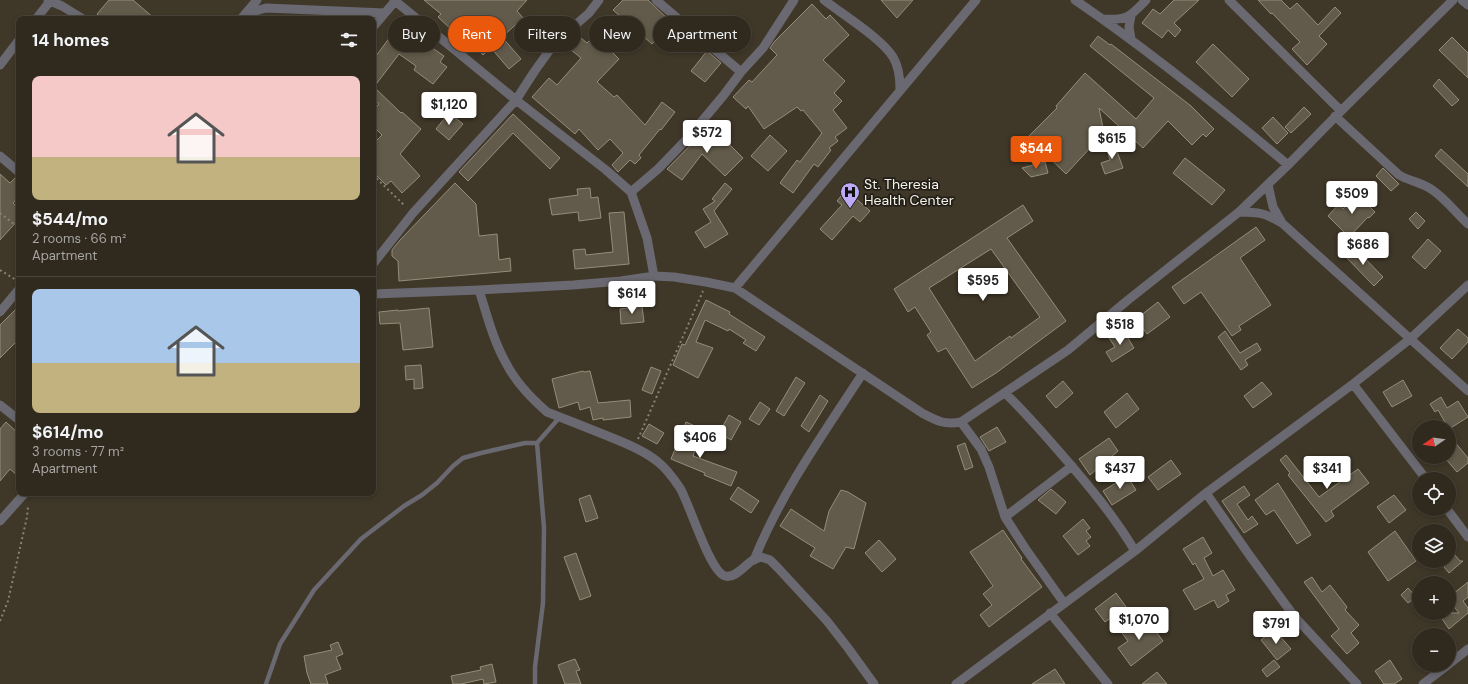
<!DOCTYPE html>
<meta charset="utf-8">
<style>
:root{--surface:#2f291e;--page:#3b352b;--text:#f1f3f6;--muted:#a7a6a4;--line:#4a453c;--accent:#ea580c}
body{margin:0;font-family:"DM Sans",sans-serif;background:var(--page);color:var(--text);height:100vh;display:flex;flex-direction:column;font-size:15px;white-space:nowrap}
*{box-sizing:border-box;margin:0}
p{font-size:13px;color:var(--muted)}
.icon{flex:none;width:22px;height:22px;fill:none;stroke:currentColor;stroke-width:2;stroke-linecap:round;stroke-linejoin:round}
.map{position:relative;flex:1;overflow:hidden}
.sheet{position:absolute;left:16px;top:16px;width:360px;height:480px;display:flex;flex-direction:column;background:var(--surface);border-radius:8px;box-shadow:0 2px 6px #0003,0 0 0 1px var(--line)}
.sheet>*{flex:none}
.top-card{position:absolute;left:388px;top:16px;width:380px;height:36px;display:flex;gap:8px}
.needle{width:26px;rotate:257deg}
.buttons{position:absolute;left:1412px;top:420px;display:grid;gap:8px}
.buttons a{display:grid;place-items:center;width:44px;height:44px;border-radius:50%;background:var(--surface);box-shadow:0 2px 6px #0003,0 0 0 1px var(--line);font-size:20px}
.price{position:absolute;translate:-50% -34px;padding:0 9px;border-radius:4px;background:#fff;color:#222;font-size:13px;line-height:26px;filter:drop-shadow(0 1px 2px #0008)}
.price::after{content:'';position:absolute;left:50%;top:24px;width:12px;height:9px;margin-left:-6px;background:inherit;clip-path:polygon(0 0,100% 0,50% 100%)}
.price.on{background:var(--accent);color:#fff}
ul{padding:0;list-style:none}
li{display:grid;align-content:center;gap:8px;height:212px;padding:0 16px}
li+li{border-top:1px solid var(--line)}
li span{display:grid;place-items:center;height:124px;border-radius:8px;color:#555}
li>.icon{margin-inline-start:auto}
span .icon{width:72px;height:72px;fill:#fffc;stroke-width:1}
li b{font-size:17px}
h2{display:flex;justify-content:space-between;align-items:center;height:48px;padding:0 16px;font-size:17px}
.pill{padding:0 14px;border-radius:18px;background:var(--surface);box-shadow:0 2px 6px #0003,0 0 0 1px var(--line);font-size:14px;line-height:36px}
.pill.on{background:var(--accent);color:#fff}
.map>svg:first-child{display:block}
</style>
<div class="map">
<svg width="1468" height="684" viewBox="0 0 1468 684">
<rect width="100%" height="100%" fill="#3f3728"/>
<path fill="#625a4a" stroke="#958c7b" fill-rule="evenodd" d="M109,0h24l22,19h-52l-6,-5z
M424,0h103l-10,11 6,7 -21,19 19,22 -12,10 -18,-21 -8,7 -24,-28 -5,5 -16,-15 3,-3z
M623,0h25l24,23 -20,21 -39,-34z
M881,0h32l-16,18z
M1174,0h25l-25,23 7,7 -6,7 -7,-7 -6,8 -20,-15 11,-14 7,5z
M1258,0h23l9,9 7,-6 21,22 17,-18 6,6 -22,23 8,8 -20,21 -15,-16 8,-7 -28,-29 -1,1z
M812,4l14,15 4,-4 19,20 -26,25 22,21 -11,12 8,8 -9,9 14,18 -12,9 3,4 -9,7 2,2 -13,17 -4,-3 -21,29 -13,-10 17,-23 3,2 22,-29 -19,-23 -2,1 -4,-4 -33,22 -16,-23 -2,3 -13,-12 16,-17 3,2 25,-27 -7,-7 4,-6z
M729,20l14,13 -18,18 -14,-12z
M399,25l45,31 -4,6 7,5 -14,17 -19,-14 2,-4 -17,-12 -25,33 27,26 1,-1 19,17 -21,25 20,22 -18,17 -11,-12 -5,4 -13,-13v-28l9,-9 -9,-9v-15l6,-7 -6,-5v-39z
M575,33l12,10 8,-8 24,24 -22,23 17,15 3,-2 28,30 17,-23 13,10 -14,18 -1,-1 -21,26 2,3 -6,6 -5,-4 -12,12 -6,-7 11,-12 -13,-14 -12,11 -19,-21 -4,5 -43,-37 17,-19 8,7 24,-27 -16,-13z
M1098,36l12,9 1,-1 80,62 23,23 -8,8 -3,-3 -11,11 -24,-24 -25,27 -44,-40 5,25 -38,41 -38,-37 29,-29 -1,-2 29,-33 51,46 18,-21 -64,-52z
M1452,37l16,16v25l-29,-28z
M1213,44l36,35 -17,18 -36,-35z
M707,51l14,12 -16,19 -14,-11z
M1439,79l20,21 -7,6 -19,-20z
M1304,107l7,7 -20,19 -6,-6z
M449,113l14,11 -14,16 -13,-11z
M513,114l47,44 -10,11 -37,-36 -45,48 -9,-9z
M1273,117l15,16 -11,11 -15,-16z
M710,125l33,33 -18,18 -23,-22 -20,26 -15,-11z
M770,135l17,16 -19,20 -17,-15z
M1114,143l9,25 -18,6 -4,-11 9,-3 -4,-14z
M1441,149l27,25v13l-33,-31z
M1185,158l40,32 -13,15 -39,-32z
M1045,162l3,11 -17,4 -9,-9z
M1383,168l16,16 -8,7 -15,-15z
M0,174l10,9 6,-6 3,1v18l-6,7 6,6v10l-19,21z
M455,183l21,21 3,32 18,-2 2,26 11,-2 1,13 -112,10 -1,-20 -6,-5v-6l8,-10z
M725,183l7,6 -18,22 14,23 -23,14 -10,-16 16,-10 -8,-13 12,-8 -3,-2z
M590,188l1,10 7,-1 3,21 -22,3 -1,-9 -26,3 -3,-16 29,-4 -1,-6z
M846,190l24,21 -10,11 -7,-6 -21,24 -12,-11 22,-24 -5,-4z
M1357,194l18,18 -6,6 -1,-1 -19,20 -21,-21 11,-12 4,5z
M1023,205l10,16 -26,17 59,83 -70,52 -24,15 -26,-40 -8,4 -11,-17 4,-3 -16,-25 -7,5 -14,-23zM991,249l49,68 -29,21 -1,-2 -35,25 -46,-73z
M624,212l5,52 -54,5 -2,-19 12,-1 1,6 27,-3 -4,-39z
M1416,212l9,9 -7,8 -9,-10z
M1256,227l9,13 -25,18 31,47 -32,21 2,4 -9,6 -31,-44 -17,12 -12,-17z
M1428,239l13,12 -16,18 -13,-12z
M1352,245l31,32 -9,9 -31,-32z
M706,300l24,12 -1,2 36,23 -9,14 -13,-8 3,-3 -17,-11 -1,2 -23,-11 -9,22 17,6 -15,30 -25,-13 9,-21 3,1z
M1158,302l12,15 -23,17 -11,-15z
M19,306v33l-19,19v-33z
M642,306l2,16 -23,2 -1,-15z
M429,308l4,39 -30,3 -3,-27 -20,1 -1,-12 19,-2v1z
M1458,329l10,9v4l-16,17 -12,-11z
M1123,330l11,18 -22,14 -6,-10 9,-5 -6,-9z
M1225,331l15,22 17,-10 4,7 -16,10 3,5 -7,5 -23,-33z
M421,365l2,23 -9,1v-10l-8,1 -1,-14z
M651,367l10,4 -9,23 -10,-4z
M583,371l1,1 6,-1 8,32 32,-3 1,17 -28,3v-2l-10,2 -3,-13 -10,3 -2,-8 -19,6 -7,-29z
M796,377l9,6 -21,33 -8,-5z
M1403,380l9,16 -20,11 -9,-15z
M1063,381l10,12 -17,15 -10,-12z
M1262,382l10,12 -19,14 -9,-12z
M1127,393l12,16 -23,19 -12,-16z
M820,395l8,6 -19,31 -8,-6z
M1441,397l6,11 11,-7 10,16 -19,12 -11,-19 -3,2 -5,-8z
M760,402l10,7 -11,16 -10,-6z
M729,415l12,7 -10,18 -12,-7z
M6,422l13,12v43l-9,-8 -10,12v-52z
M686,422l9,4 -8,21 8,3 -2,6 44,16 -6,14 -27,-11 1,-2 -34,-14z
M649,424l15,9 -7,11 -15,-8z
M997,427l9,15 -17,9 -9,-14z
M1449,435l19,23v5l-11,9 -13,-15h5z
M1109,438l9,13 -28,24 -11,-16z
M965,443l8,24 -8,3 -8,-24z
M1286,455l33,42 39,-28 11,14 -38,28 3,5 -8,6 -38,-47 2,-2 -10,-13z
M1171,460l10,14 -23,16 -10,-13z
M1127,476l9,14 -24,15 -9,-14z
M1278,483l33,52 -14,9 -23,-34 -8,5 -11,-15z
M1244,486l6,9 -13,9 11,16 4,-4 6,8 -14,9 -22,-32z
M738,487l21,14 -8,12 -21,-14z
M1051,489l15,13 -10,12 -18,-14z
M841,490l7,2 18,11 -12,46 -8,-2 -13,22 -23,-13 5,-8 -35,-22 11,-17 33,22 5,-20z
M590,495l8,23 -12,4 -7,-23z
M1394,495l12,15 -17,13 -12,-16z
M1083,519l7,9 -4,3 5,6 -5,4 4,5 -12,9 -15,-19z
M1003,530l19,28 -1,1 21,28 -53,40 -9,-12 12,-10 -9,-11 10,-8 -23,-34z
M1395,531l21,30 -28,20 -20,-29z
M1203,537l9,16 -8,5 9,18 10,-6 12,20 -9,5 3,6 -11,7 -4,-8 -19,10 -12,-20 21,-11 -9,-16 -2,2 -10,-16z
M879,540l17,19 -14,13 -17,-19z
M1449,548l11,13h3l-14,12 -10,-12h10z
M576,553l15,43 -11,4 -16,-43z
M1312,577l10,15 8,-7 17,22 -2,3 14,15 -8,8 8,10 -12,11 -16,-18 8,-7 -35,-47z
M1468,582v15l-5,4 5,7v5l-19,16 -11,-16h21l-10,-13v-3z
M1408,588l8,9 -8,6 -7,-8z
M1116,593l10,14 -21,15 -10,-13z
M1144,616l19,25 -32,25 -13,-18 10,-7 -6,-8z
M1274,629l17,20 -14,11 -16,-20z
M338,642l5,12 -7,3 5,12 -16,6 3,9h-17l-4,-11 -3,-17 28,-6 -2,-5z
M575,659l5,11 -4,1 5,13h-16l-7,-19z
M1274,660l6,7 -13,10 -5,-7z
M1390,660l12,19 -8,5h-10l-9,-13z
M492,664l4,18 -12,2 -1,-5 -22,5h-8l-2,-8 30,-6 -1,-3z
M1055,669l10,15h-33z
M1157,672l10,12h-25z"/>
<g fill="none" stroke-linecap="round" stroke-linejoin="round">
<path stroke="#898275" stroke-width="2" stroke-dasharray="2 3" stroke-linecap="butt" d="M373,175l32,31
M0,213l19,15
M0,270l16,10
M638,439l65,-148
M0,621l8,-20 19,-84 1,-11"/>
<path stroke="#6a6870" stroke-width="4.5" d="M266,684l14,-40 34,-54 47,-51 43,-33 18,-11 15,-12 16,-17 10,-8 18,-5 44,-10h12
M535,684v-17l8,-64 1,-75 -7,-85 23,-26"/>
<path stroke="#6a6870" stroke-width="9" d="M48,0l14,6 21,13
M394,0l122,100 90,70 25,22 16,46 7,38
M656,0l85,72
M824,0c18,14 57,38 69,57 6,10 7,21 7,32
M1075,0c75,51 144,107 213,165
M1229,0l112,111
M1462,0l6,5
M245,14l21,-6 119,5
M36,19l15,-19
M241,19l16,-19
M1103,19c24,2 28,-3 43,-19
M373,27l23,-27
M1131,39l-2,-12 2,-11
M0,65l19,-25
M1335,116l64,59c10,6 22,7 32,14 14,9 25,24 37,35
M0,156l19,16
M1268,185l5,22 9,16
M631,192l27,-23 29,-30 36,-43 18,-24 22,-24 31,-48
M1239,212c20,0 26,1 43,11l186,168
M373,264l40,-51 103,-113 18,-28 20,-28 35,-31 10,-13
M735,288l241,-288
M479,290c8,25 14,50 27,73 9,18 26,36 41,49 23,9 46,18 68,27 15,6 31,13 43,23 9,7 16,17 22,26 10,17 30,84 45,88 10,3 20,-11 28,-16 2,-1 6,-2 8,-3l9,3 8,8 49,53 21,27 26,36
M373,294l106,-4 94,-5 48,-4 33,-5 20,1 32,5 29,6 187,125c15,8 22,12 39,9l107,-72 60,-50 111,-88 49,-47 53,-54 112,-111
M0,312l19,-23
M1353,384l73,95
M1005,393c21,20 39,41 58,63 26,30 51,60 72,95
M0,405l19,15
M961,422l20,27 8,18 16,50 20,31 39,55
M1206,493l44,63 44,60 63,68
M1447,509l21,28
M1005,517l67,-51
M0,521l25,-28
M754,560c27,-67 69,-126 109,-187
M1050,613l58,71
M1449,664l19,-15
M956,684l179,-133 71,-58 147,-109 57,-45 58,-54
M1423,684l25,-19"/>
</g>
<defs>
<g id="hospital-pin" transform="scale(1)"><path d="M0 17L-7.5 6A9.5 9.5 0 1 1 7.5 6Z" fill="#bcaaf5" stroke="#221f18"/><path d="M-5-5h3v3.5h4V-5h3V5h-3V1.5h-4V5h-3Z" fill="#111"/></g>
</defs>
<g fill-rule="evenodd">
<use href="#hospital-pin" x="850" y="192"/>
</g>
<g text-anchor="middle" stroke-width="3.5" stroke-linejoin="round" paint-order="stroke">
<g font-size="14" fill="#f6f1e7" stroke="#221f18" text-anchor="start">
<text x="864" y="189">St. Theresia<tspan x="864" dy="16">Health Center</tspan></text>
</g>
</g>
</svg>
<div class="buttons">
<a><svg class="needle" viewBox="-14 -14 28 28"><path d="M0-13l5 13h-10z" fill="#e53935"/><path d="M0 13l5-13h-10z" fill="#a7a6a4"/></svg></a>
<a><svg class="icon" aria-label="locate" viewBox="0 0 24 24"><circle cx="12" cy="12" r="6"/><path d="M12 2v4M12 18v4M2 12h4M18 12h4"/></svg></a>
<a><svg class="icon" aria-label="layers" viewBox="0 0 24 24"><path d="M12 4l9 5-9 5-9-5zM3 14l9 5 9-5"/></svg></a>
<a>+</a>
<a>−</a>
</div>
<b class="price" style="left:449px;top:126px">$1,120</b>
<b class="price" style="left:707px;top:154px">$572</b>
<b class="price" style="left:1112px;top:160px">$615</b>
<b class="price on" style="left:1036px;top:170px">$544</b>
<b class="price" style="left:1352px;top:215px">$509</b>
<b class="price" style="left:1363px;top:266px">$686</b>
<b class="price" style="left:983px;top:302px">$595</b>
<b class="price" style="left:632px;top:315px">$614</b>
<b class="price" style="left:1120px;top:346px">$518</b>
<b class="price" style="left:700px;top:459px">$406</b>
<b class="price" style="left:1120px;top:490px">$437</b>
<b class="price" style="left:1327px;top:490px">$341</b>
<b class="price" style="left:1139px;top:641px">$1,070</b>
<b class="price" style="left:1276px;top:645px">$791</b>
<div class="top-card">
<a class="pill">Buy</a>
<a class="pill on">Rent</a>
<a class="pill">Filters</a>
<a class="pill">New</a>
<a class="pill">Apartment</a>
</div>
<section class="sheet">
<h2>14 homes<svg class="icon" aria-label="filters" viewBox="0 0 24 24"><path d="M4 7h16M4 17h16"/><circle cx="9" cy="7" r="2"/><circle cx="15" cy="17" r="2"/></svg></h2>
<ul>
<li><span style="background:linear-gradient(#f6c9c9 65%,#c2b280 0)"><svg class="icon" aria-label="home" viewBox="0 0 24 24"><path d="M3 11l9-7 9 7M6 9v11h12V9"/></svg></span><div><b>$544/mo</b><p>2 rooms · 66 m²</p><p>Apartment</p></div></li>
<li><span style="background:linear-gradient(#a9c7e8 60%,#c2b280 0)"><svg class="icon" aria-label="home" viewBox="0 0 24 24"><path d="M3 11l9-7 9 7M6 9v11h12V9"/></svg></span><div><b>$614/mo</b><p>3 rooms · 77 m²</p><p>Apartment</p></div></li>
</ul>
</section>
</div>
